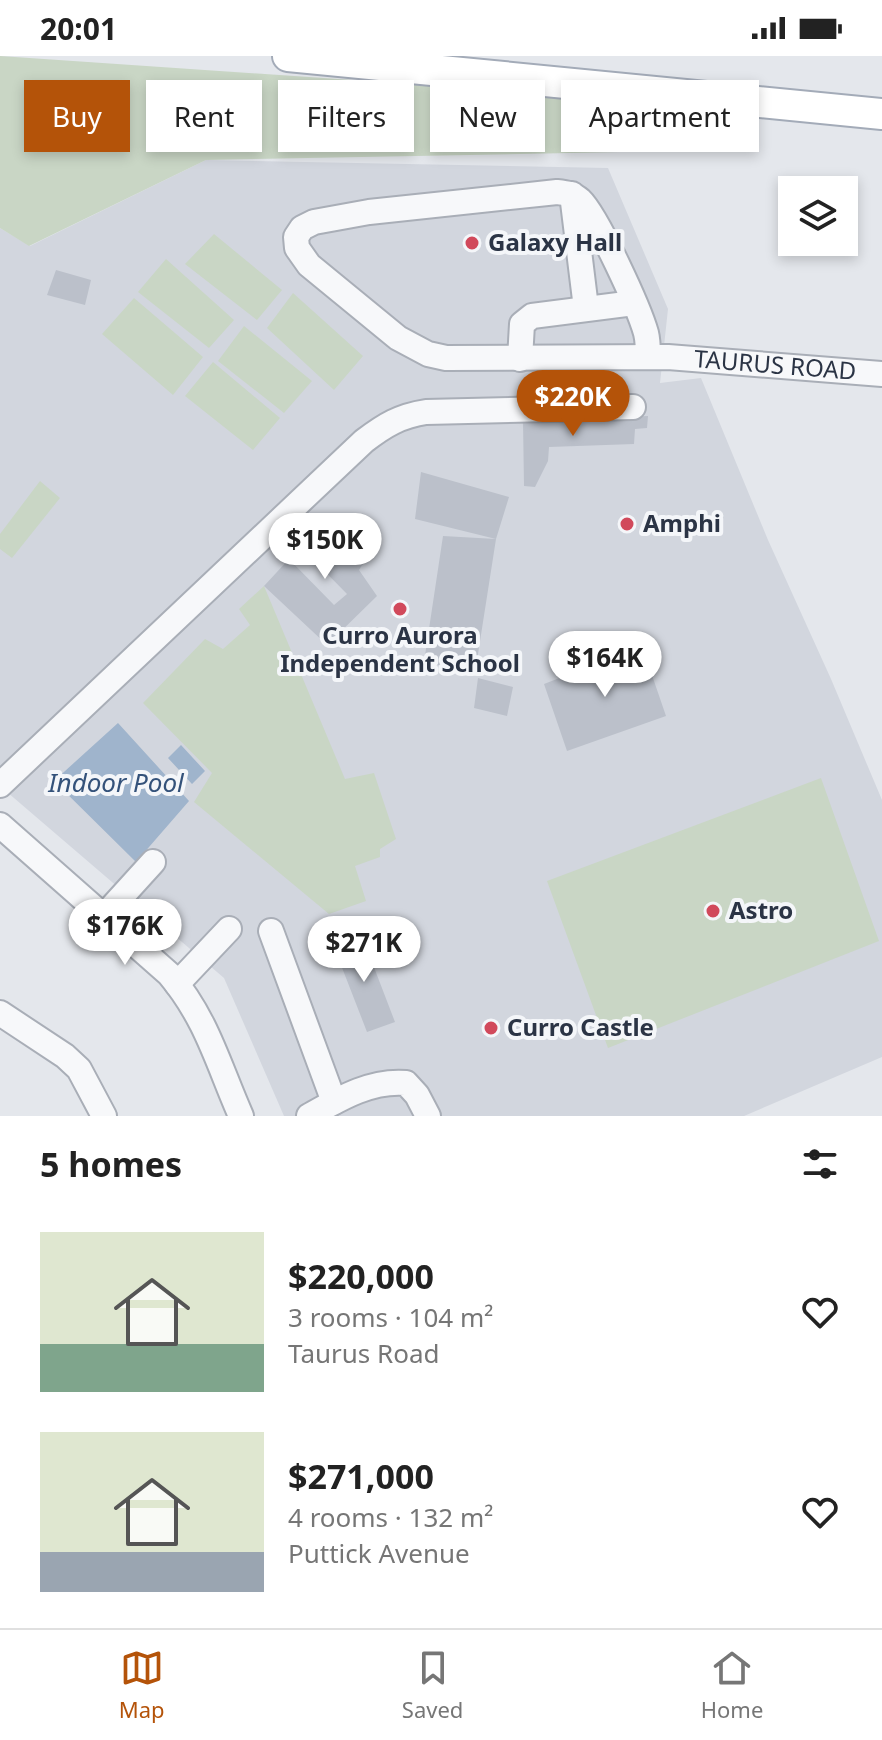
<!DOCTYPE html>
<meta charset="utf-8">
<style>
:root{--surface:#fff;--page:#f2f2f2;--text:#222;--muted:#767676;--line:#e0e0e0;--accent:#b45309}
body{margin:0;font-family:"Noto Sans",sans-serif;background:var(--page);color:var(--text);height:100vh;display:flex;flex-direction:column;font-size:30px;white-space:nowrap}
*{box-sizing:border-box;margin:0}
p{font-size:26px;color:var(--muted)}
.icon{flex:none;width:44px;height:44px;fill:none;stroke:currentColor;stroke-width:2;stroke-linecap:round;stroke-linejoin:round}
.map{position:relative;height:1060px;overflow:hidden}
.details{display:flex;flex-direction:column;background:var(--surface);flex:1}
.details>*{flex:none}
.hud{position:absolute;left:24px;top:24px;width:834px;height:72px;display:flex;gap:16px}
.controls{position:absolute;left:778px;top:120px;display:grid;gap:16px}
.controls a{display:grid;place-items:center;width:80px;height:80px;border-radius:0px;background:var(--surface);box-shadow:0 4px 12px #0003;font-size:40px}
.price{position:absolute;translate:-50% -68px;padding:0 18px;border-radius:28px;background:#fff;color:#222;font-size:26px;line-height:52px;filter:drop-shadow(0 2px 4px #0008)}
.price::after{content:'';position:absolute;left:50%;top:48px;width:24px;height:18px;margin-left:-12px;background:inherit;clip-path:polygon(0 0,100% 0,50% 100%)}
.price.active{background:var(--accent);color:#fff}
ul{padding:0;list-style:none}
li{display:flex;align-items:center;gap:24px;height:200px;padding:0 40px}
li span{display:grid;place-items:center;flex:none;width:224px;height:160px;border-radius:0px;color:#555}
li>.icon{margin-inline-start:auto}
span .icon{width:96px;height:96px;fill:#fffc;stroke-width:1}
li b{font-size:34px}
h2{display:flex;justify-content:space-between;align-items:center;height:96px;padding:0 40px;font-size:34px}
.pill{padding:0 28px;border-radius:0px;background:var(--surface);box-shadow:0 4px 12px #0003;font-size:28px;line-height:72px}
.pill.active{background:var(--accent);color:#fff}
.status{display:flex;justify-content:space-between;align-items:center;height:56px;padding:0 40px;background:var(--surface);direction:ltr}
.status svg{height:22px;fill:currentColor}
.dock{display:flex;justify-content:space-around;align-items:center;height:112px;border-top:2px solid var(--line);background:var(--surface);font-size:22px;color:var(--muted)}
.dock a{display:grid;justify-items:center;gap:4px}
.dock .active{color:var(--accent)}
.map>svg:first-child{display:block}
</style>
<div class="status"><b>20:01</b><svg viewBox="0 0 49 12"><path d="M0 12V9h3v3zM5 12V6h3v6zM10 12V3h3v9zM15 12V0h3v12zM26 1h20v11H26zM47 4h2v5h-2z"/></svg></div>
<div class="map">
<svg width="882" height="1060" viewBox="0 0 882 1060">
<rect width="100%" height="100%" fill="#e4e7ec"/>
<path fill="#d2d6de" d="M206,104l402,8 60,141 -8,74 41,-5 67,162 63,139 51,121v257l-138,59h-460l-60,-138 -224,-192v-558l30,18z"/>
<path fill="#c9d6c5" d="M0,0l603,41 17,55 -414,8 -177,86 -29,-18z
M214,178l68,56 -25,30 -72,-56z
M166,203l68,61 -25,28 -71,-56z
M293,237l70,63 -29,34 -67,-62z
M134,242l69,59 -30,38 -71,-61z
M244,270l68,55 -28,32 -66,-52z
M213,306l67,56 -27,32 -68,-54z
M40,425l20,17 -48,60 -12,-9v-15z
M264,530l81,193 29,-6 22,66 -16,10v8l-25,9 11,35 -37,13 -135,-112 18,-29 -69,-70 62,-64 18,10 27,-24 -11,-16z
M821,722l58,163 -271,107 -61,-167z"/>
<path fill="#9fb4cc" d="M118,667l71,78 -53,61 -82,-81z
M181,689l24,26 -13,13 -24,-26z"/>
<path fill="#bbc0ca" d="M56,214l35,10 -6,25 -38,-10z
M648,360l-1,12 -12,1 -1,15 -85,3 -1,14 -13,26 -11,-1 -1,-65z
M421,416l88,25 -13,42 -81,-20z
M315,460l24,30 16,-17 14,25 -10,16 18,26 -50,49 -63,-59 25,-27 45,46 13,-11 -58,-59z
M443,480l53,3 -21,134 -51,-11z
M642,590l24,70 -99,35 -23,-67z
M478,622l35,9 -6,29 -33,-8z
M362,880l33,86 -28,10 -33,-85z"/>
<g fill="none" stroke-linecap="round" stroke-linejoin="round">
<g stroke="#a9aeb7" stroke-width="28">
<g id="minor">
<path d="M572,138l14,114"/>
<path id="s1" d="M648,301c0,-8 0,-16 -2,-24 -7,-25 -49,-117 -66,-133 -7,-6 -13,-7 -23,-8l-188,20 -55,10 -12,6 -6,9 1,11 12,17 89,73 30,16 18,4 222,-1 214,17"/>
<path d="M520,303l2,-35 10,-8 102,-13"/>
<path d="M0,729l364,-344c21,-16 36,-25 62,-29l207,-5"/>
<path d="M0,769l169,149c38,45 49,90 72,142"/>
<path d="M104,860l49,-54"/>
<path d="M271,875l63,171"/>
<path d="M177,928l52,-55"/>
<path d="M0,957l65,43 14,13 25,47"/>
<path d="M309,1060c30,-17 61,-36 97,-33l11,12 11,21"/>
</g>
</g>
<g stroke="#a3abb8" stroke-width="34">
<path id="major" d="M288,0l594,58"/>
</g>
<use href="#minor" stroke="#f7f8fa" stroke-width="24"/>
<use href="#major" stroke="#fff" stroke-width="30"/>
</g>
<g fill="#d1495b" stroke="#f4f6f9" stroke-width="3">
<circle cx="472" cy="187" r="8"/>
<circle cx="627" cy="468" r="8"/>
<circle cx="400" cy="553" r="8"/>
<circle cx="713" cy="855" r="8"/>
<circle cx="491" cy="972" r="8"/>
</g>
<g text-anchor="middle" stroke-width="8" stroke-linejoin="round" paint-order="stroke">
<g font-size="24" font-weight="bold" fill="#2b3445" stroke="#f4f6f9" text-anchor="start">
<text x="488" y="195">Galaxy Hall</text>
<text x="643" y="476">Amphi</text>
<text x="400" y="588" text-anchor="middle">Curro Aurora<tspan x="400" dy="28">Independent School</tspan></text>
<text x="729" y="863">Astro</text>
<text x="507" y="980">Curro Castle</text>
</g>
<g font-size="24" fill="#2b3445" stroke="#f4f6f9">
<text dy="8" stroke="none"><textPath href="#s1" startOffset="996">TAURUS ROAD</textPath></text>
</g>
<g font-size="26" font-style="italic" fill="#34527a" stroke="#f4f6f9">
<text x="116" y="736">Indoor Pool</text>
</g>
</g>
</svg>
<div class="controls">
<a><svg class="icon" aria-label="layers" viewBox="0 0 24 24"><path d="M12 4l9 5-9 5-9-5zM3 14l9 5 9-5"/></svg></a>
</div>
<b class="price active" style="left:573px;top:382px">$220K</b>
<b class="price" style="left:325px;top:525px">$150K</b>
<b class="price" style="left:605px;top:643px">$164K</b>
<b class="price" style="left:125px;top:911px">$176K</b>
<b class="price" style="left:364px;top:928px">$271K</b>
<div class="hud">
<a class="pill active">Buy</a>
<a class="pill">Rent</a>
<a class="pill">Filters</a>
<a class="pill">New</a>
<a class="pill">Apartment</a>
</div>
</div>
<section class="details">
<h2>5 homes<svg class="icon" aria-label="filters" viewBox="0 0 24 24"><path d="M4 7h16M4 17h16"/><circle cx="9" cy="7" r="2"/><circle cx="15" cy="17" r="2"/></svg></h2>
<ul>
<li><span style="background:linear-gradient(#dfe7d0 70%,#7fa58c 0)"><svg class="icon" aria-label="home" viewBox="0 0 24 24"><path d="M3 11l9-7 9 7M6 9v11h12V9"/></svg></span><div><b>$220,000</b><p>3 rooms · 104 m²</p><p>Taurus Road</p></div><svg class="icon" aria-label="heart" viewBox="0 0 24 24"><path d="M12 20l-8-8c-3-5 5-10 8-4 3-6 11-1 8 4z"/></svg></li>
<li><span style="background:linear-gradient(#dfe7d0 75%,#9aa5b1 0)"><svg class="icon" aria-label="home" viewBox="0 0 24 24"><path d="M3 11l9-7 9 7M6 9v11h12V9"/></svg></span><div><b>$271,000</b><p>4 rooms · 132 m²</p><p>Puttick Avenue</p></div><svg class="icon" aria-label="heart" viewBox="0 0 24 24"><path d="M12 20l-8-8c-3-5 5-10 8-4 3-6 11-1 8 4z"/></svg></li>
</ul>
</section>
<nav class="dock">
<a class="active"><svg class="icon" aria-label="map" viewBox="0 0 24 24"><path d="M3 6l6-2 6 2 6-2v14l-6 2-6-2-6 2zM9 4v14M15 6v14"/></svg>Map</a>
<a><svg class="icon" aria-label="saved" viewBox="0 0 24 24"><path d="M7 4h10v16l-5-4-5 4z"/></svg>Saved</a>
<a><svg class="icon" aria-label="home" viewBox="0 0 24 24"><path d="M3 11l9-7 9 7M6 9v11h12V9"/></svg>Home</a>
</nav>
